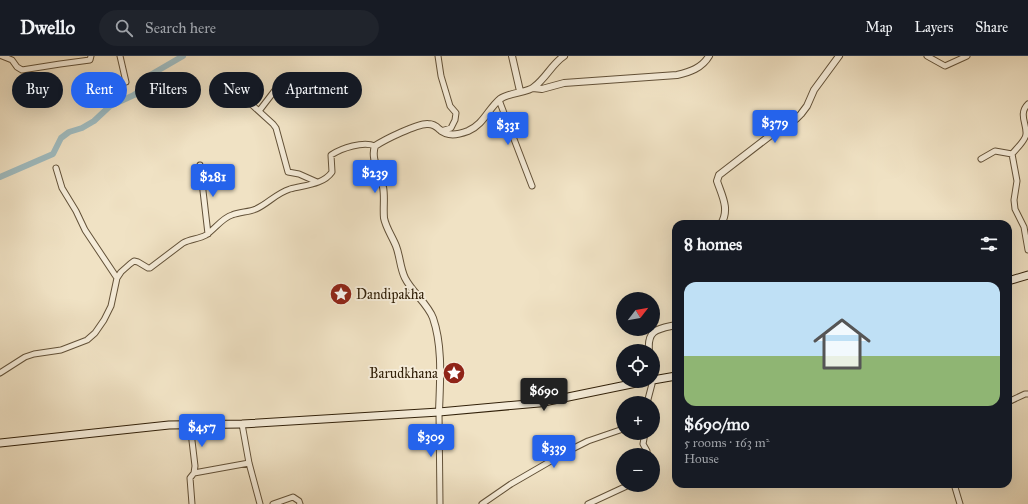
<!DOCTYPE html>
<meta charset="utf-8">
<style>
:root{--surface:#171b24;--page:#20242c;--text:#f1f3f6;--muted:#9ea1a6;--line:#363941;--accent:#2563eb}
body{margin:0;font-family:"IM FELL Great Primer",serif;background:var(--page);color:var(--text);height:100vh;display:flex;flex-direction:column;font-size:15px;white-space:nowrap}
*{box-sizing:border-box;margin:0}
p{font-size:13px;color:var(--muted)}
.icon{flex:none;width:22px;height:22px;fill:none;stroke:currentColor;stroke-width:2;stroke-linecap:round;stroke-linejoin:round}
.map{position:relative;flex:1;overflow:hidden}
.side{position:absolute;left:672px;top:164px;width:340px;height:268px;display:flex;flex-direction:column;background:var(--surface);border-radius:12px;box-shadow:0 4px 16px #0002}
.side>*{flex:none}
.banner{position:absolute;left:12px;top:16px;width:380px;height:36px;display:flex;gap:8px}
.needle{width:26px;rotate:59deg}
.fabs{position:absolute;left:616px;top:236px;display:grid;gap:8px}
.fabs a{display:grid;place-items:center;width:44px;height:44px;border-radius:50%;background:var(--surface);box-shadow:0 4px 16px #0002;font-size:20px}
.price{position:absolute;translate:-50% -34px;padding:0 9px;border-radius:4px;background:var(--accent);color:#fff;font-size:13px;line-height:26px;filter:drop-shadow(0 1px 2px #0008)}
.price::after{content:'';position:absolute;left:50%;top:24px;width:12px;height:9px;margin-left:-6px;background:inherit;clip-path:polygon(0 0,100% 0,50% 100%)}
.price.selected{background:#222;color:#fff}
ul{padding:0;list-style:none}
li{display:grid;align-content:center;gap:8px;height:212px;padding:0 12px}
li span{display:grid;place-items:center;height:124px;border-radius:12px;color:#555}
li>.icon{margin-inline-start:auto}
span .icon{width:72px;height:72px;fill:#fffc;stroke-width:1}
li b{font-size:17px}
h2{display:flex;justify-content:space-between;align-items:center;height:48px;padding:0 12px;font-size:17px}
.pill{padding:0 14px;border-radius:18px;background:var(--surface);box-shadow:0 4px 16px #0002;font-size:14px;line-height:36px}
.pill.selected{background:var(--accent);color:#fff}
header{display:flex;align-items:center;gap:24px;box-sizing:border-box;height:56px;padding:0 20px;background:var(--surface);border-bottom:1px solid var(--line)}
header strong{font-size:19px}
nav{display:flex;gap:22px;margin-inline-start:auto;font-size:14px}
.search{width:280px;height:36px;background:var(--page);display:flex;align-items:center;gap:10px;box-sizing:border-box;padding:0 14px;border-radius:22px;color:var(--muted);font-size:15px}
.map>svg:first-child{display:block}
</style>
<header>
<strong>Dwello</strong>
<div class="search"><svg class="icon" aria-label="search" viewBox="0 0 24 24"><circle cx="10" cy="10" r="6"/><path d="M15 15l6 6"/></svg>Search here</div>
<nav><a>Map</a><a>Layers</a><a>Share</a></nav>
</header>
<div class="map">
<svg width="1028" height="448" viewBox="0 0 1028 448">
<rect width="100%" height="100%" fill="#f0e2c4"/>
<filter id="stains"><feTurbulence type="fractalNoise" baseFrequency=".005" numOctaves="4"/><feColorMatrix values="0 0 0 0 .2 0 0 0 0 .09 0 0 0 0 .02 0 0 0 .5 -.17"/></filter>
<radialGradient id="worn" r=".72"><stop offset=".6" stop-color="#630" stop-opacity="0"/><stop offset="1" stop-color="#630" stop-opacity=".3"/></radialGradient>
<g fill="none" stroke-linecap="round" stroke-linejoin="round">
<path stroke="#9fbbbf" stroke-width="6" d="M0,121l53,-23 8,-16 8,-6 13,-4 12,-7 16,-15 24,-11 11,-8 1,-5 6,-8 31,-18"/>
<g stroke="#625138" stroke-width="7">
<path id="minor" d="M2,0l10,4 5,7 5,3 38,-6 30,-4 1,-4
M120,0l6,26
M438,0l3,20 9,30 6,7 -1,7 -4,8 -10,3
M927,0l18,10 22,-10
M240,38l33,30 3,4 12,44 11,2 18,8
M499,44l33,86
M1028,48c-10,10 -1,20 -2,30 0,6 -10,15 -14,20l5,27 -3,19 1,9 9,18 4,23
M259,55l20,-26c9,-2 16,10 22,16l8,-8 5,-10
M981,103l14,-8 17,3
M200,109l8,69
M56,112l6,20 14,23 9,19 32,48
M0,317l25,-16 9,-3 27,-4 26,-10 8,-7 9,-13 7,-14 6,-28 4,-6 9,-8 4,-3 4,1 10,6h2l33,-25c7,-4 16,-4 23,-8 9,-6 16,-17 26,-20 8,-3 17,-3 24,-6 13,-6 19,-15 34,-20 14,-4 33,-4 42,-17l-1,-17c11,-7 32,-14 44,-9
M1008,346l17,-8h3
M647,347l5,-19v-3
M439,356l1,92
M190,368l5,42 -1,7
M242,368l7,39 11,41
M645,377l-2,11 4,7v4
M954,428l6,20
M192,448l-2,-26 4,-5 55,-10
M273,448l20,-7 6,4 1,3
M482,448l29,-20 57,-33 20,-10 35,-12
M588,448l41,-19"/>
</g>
<g stroke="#625138" stroke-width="8">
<path id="tertiary" d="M512,0l8,35
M533,32l9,1 22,-6 113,-8c13,-3 25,-7 32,-19
M721,168c9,-15 1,-28 -4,-43l2,-6 61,-47 16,-9 5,-5 6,-8 7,-16 25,-34
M649,295c-2,-22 9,-22 27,-26
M439,356c1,-31 4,-65 -6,-94 -5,-14 -21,-26 -28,-40 -5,-10 -5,-22 -9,-32 -4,-10 -10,-18 -12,-28 -1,-11 1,-21 -1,-31 -2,-14 -13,-27 -8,-41 9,-6 43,-23 53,-22 5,0 8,2 11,5 9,8 18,6 29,2 16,-7 20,-22 32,-32 10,-7 27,-6 34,-12 12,-9 18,-23 30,-31"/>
</g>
<g stroke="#32210a" stroke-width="9">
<path id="secondary" d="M1008,225l20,-6
M653,324l23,-4
M0,387l169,-18 73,-1 197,-12 100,-9 107,-22"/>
</g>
<use href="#minor" stroke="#f5ecd9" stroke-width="5"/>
<use href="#tertiary" stroke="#f5ecd9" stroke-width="6"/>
<use href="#secondary" stroke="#f5ecd9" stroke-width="7"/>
</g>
<defs>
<g id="sight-disc" transform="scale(1.15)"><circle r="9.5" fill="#8f2418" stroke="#f5ecd9"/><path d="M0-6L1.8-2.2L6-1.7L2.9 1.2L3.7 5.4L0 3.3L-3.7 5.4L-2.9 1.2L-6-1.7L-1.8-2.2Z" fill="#fff"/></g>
</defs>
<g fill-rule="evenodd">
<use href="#sight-disc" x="341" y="238"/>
<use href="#sight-disc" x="454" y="317"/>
</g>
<g text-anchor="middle" stroke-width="4" stroke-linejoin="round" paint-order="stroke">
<g font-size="14" fill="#32210a" stroke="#f5ecd9" text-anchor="start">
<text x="356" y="243">Dandipakha</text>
<text x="438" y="322" text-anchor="end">Barudkhana</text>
</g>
</g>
<rect width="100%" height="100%" filter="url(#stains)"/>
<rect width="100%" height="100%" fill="url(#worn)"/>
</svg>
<div class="fabs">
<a><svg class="needle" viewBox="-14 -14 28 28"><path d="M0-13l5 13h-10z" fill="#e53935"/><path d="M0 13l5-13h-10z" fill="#9ea1a6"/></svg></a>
<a><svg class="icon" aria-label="locate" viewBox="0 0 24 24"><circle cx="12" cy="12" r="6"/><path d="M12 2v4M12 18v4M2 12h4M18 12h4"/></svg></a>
<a>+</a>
<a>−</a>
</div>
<b class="price" style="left:775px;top:88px">$379</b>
<b class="price" style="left:508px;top:90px">$331</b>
<b class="price" style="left:375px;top:138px">$239</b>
<b class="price" style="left:213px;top:142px">$281</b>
<b class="price selected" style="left:544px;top:356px">$690</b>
<b class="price" style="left:202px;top:392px">$457</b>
<b class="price" style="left:431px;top:402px">$309</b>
<b class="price" style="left:554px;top:413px">$339</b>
<div class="banner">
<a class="pill">Buy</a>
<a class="pill selected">Rent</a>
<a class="pill">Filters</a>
<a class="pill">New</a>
<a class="pill">Apartment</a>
</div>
<section class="side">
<h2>8 homes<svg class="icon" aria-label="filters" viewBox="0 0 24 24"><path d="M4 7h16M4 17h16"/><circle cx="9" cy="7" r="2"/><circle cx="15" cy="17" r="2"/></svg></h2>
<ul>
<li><span style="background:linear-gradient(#bfe0f5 60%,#8fb573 0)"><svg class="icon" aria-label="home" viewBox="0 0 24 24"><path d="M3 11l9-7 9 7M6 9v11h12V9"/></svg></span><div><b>$690/mo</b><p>5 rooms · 163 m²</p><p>House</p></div></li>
</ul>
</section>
</div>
